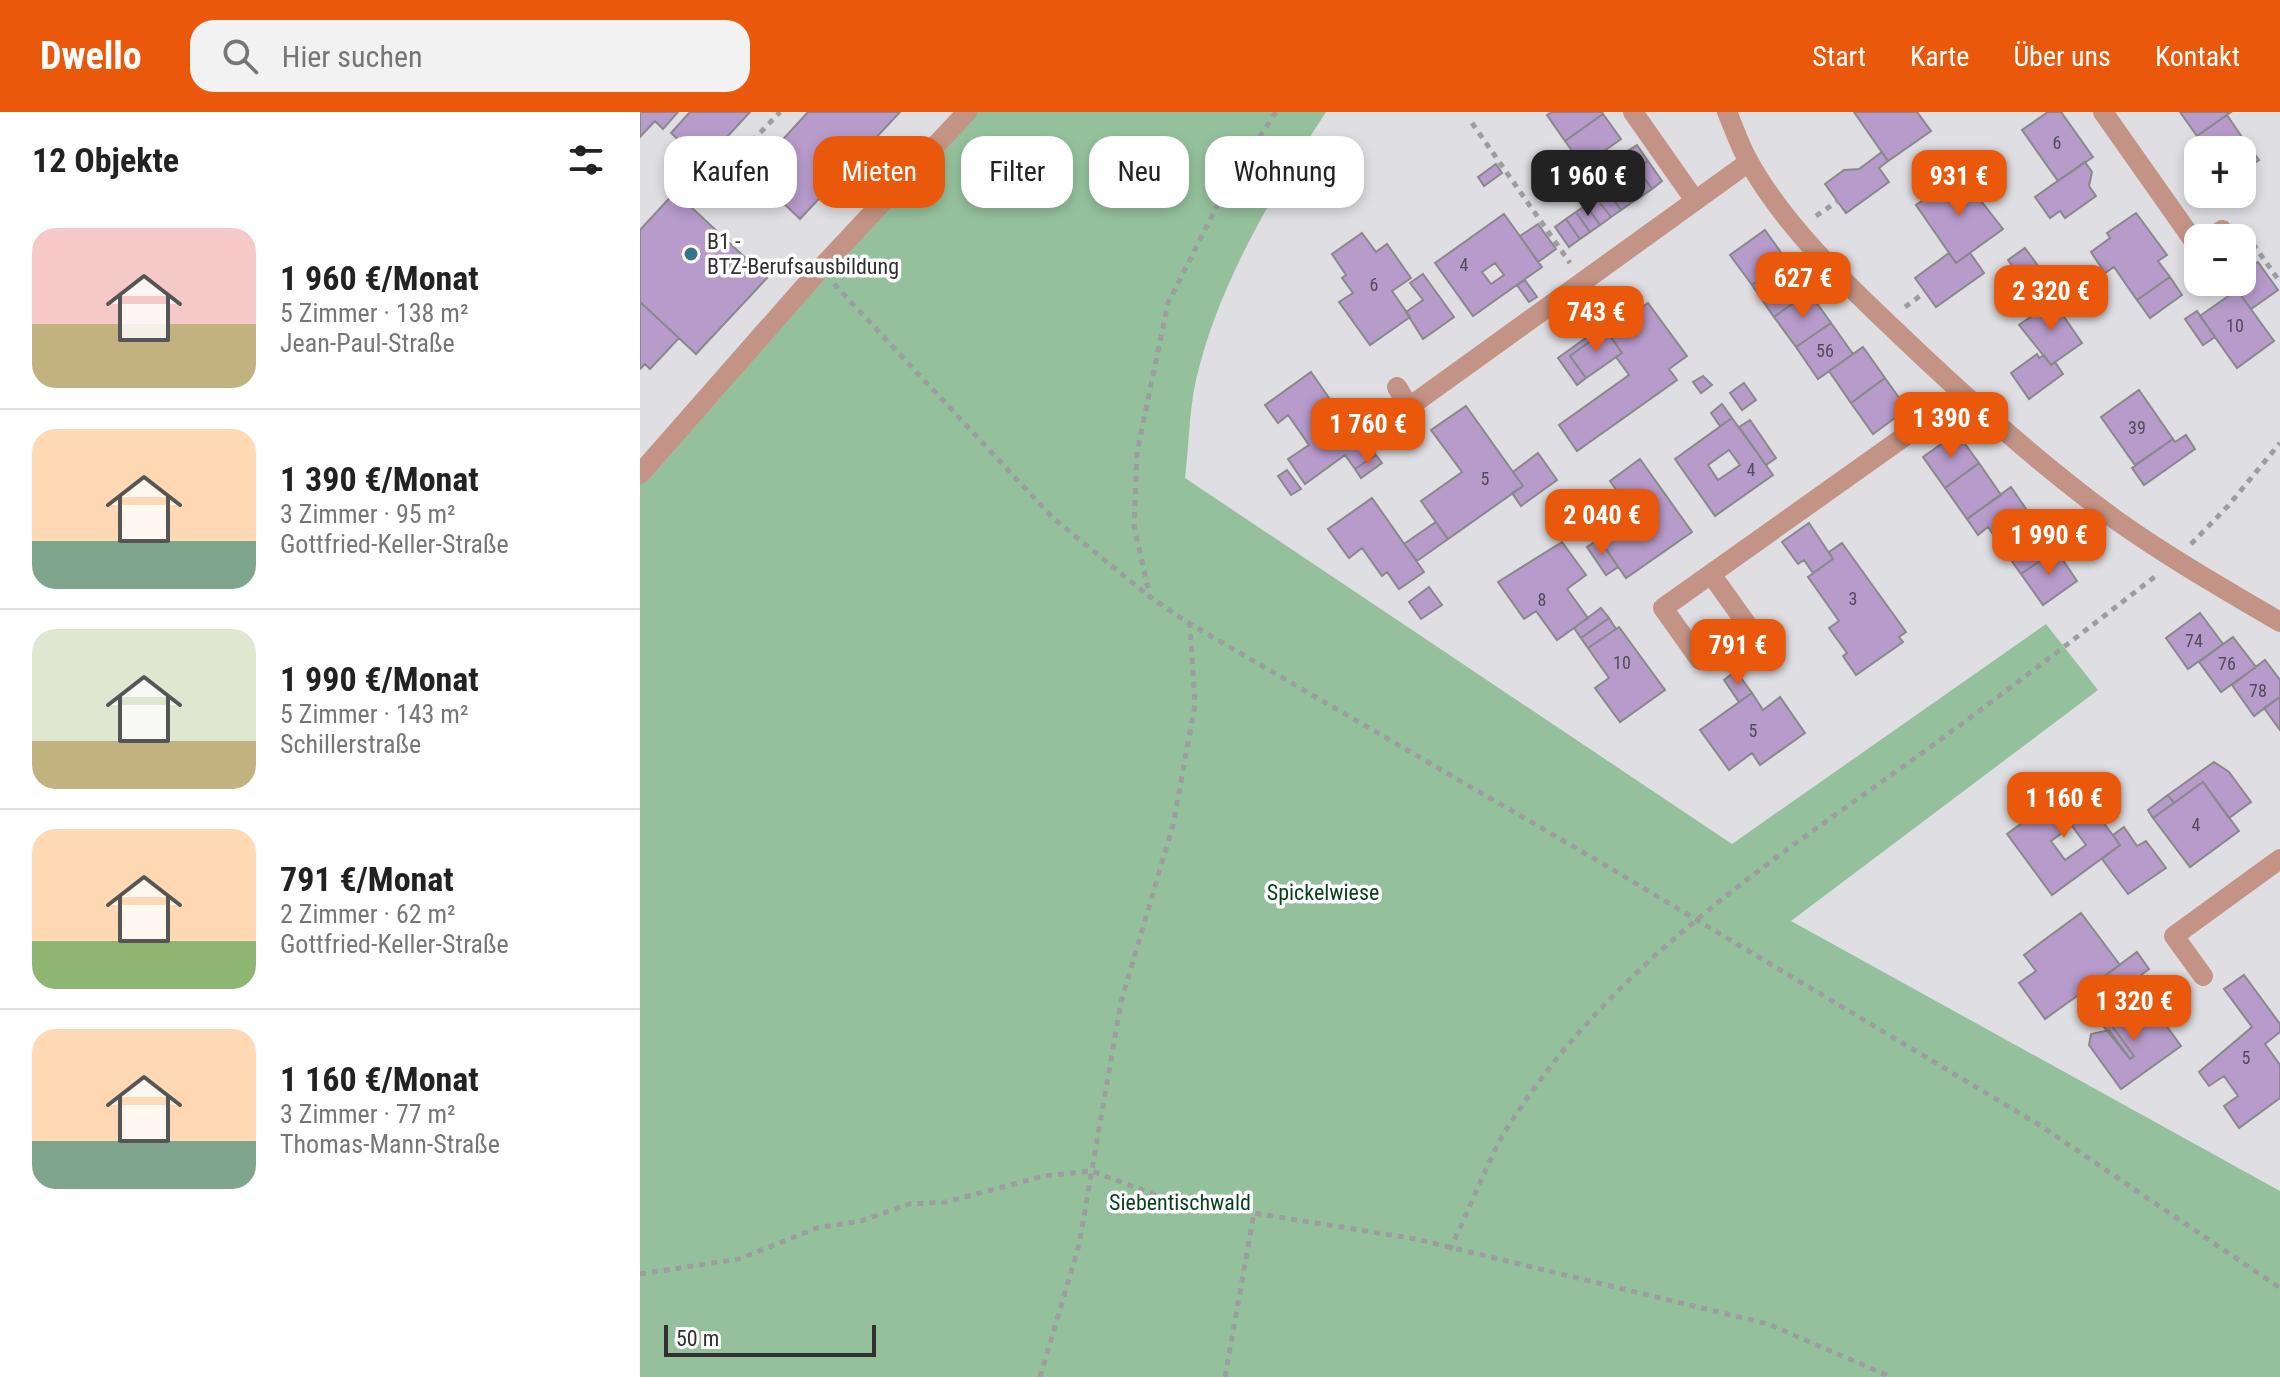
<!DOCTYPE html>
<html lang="de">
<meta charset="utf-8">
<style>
:root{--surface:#fff;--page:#f2f2f2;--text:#222;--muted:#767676;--line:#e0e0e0;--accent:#ea580c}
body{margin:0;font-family:"Roboto Condensed",sans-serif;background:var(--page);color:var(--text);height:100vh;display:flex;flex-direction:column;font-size:30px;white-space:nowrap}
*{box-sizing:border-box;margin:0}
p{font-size:26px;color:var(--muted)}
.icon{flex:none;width:44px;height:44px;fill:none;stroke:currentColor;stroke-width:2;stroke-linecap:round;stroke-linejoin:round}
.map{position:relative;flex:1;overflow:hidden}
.sheet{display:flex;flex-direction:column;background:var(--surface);width:640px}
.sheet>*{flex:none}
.top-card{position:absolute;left:24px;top:24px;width:760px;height:72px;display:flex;gap:16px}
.buttons{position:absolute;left:1544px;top:24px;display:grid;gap:16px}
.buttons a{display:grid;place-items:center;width:72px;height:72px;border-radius:16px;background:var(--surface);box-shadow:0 4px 12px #0003;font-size:40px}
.scale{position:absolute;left:24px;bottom:20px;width:212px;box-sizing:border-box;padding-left:8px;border:4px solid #303031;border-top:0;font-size:22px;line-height:28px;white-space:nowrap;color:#303031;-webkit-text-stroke:6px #fff;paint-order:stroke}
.price{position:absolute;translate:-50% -68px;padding:0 18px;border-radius:16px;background:var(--accent);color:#fff;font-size:26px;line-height:52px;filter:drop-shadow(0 2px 4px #0008)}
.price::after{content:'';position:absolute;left:50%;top:48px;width:24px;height:18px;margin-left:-12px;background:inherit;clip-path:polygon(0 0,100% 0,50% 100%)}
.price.on{background:#222;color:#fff}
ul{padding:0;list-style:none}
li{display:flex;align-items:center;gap:24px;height:200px;padding:0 32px}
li+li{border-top:2px solid var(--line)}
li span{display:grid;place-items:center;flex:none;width:224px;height:160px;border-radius:24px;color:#555}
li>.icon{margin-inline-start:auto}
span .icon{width:96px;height:96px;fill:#fffc;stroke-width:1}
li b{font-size:34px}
h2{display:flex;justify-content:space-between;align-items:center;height:96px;padding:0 32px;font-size:34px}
.pill{padding:0 28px;border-radius:24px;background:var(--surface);box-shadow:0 4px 12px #0003;font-size:28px;line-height:72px}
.pill.on{background:var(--accent);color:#fff}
header{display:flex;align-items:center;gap:48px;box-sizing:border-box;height:112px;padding:0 40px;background:var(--accent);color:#fff}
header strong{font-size:38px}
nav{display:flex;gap:44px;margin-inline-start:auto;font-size:28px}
.search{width:560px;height:72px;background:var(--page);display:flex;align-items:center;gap:20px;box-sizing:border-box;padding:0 28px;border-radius:24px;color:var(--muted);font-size:30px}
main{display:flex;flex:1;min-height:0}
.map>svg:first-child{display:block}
</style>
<header>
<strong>Dwello</strong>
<div class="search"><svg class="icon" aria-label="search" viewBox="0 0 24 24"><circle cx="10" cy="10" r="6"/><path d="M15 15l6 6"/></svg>Hier suchen</div>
<nav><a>Start</a><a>Karte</a><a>Über uns</a><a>Kontakt</a></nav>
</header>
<main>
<section class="sheet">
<h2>12 Objekte<svg class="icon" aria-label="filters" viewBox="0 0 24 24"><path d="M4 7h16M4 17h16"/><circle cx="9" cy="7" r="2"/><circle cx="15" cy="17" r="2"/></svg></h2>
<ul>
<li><span style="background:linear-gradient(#f6c9c9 60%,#c2b280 0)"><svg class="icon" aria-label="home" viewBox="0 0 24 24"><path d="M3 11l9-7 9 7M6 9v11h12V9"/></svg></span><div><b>1 960 €/Monat</b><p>5 Zimmer · 138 m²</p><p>Jean-Paul-Straße</p></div></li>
<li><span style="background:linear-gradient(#ffd9b3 70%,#7fa58c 0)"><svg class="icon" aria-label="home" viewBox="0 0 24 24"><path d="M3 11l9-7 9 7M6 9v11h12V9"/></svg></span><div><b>1 390 €/Monat</b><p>3 Zimmer · 95 m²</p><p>Gottfried-Keller-Straße</p></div></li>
<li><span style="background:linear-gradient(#dfe7d0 70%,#c2b280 0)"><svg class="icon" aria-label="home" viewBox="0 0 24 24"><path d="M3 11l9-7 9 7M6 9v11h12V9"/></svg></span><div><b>1 990 €/Monat</b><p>5 Zimmer · 143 m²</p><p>Schillerstraße</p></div></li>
<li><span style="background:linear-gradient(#ffd9b3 70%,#8fb573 0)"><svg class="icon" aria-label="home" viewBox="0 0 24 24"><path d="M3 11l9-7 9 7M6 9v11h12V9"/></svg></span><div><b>791 €/Monat</b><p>2 Zimmer · 62 m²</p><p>Gottfried-Keller-Straße</p></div></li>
<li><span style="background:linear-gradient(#ffd9b3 70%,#7fa58c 0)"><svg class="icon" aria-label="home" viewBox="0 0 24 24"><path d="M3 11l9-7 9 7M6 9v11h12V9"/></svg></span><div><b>1 160 €/Monat</b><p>3 Zimmer · 77 m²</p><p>Thomas-Mann-Straße</p></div></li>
</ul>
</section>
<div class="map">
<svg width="1640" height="1265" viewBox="0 0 1640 1265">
<rect width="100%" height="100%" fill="#dfdfe3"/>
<path fill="#94c19c" d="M337,0h349c-53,81 -108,173 -130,268 -7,31 -7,66 -11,98l547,366 314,-220 52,66 -307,231 489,270v186h-1640v-893l178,-202z"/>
<path fill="#b69bcb" stroke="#89888b" stroke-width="2" fill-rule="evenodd" d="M0,0h38l-15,17 -8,-8 -15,16z
M50,0h60l-47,51 -32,-30z
M168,0h92l-100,107 -48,-46z
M912,0h50l1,2 -38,27 -18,-26z
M1214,0h63l14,19 -43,30z
M1408,0h13l32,45 -35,24 -36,-51z
M1540,0h51l-34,24z
M963,2l18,25 -38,27 -18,-25z
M1587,3l17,25 -15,10h-22l-10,-14z
M1604,28l15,20 -17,12v-22h-13z
M997,33l11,16 -10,8 -12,-17z
M1242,40l6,9 -9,7 10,14 -43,31 -21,-29 19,-14 15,-1z
M1008,49l14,20 -10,8 -14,-20z
M1445,50l7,10 -3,14 7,10 -31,22 -5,-7 -10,7 -15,-21z
M856,52l6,9 -18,13 -6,-9z
M998,57l14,20 -10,7 -15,-20z
M1320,62l43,55 -47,34 -40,-58z
M987,64l15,20 -11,7 -14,-20z
M977,71l14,20 -10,7 -14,-20z
M967,78l14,20 -10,7 -15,-19z
M35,80l92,86 -71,76 -56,-52v-72z
M956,86l15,19 -11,8 -14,-20z
M946,93l14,20 -10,7 -14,-20z
M936,100l14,20 -10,7 -14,-20z
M1496,101l31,42 -9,6 12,16 -33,23 -23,-33 -9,6 -14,-21 19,-14 -3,-5z
M864,102l38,53 -69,49 -38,-53zM855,151l9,12 -13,9 -9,-12z
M926,107l14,20 -11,8 -14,-20z
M898,112l18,25 -18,13 -18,-26z
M1125,118l22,31 -35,24 -22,-30z
M722,121l14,19 11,-8 24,34 -19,13 18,26 -40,28 -31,-43 14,-9 -11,-15 4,-3 -14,-21z
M1385,136l16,22 -17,12 -16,-22z
M1309,141l7,10 14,-10 14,20 -48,34 -21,-29z
M1147,149l22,31 -35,25 -22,-32z
M1618,150l20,28 -27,19 -14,-19 -7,4 -6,-8 18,-4v-9z
M783,162l31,43 -31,22 -17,-27 17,-12 -13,-17z
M1530,165l12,18 -32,23 -13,-18z
M885,168l12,17 -8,5 -12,-17z
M1597,178l37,51 -37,27 -37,-52z
M1169,180l22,31 -35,24 -22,-30z
M1413,189l29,42 -31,22 -32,-40z
M0,190l39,36 -29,31 -5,-5 -5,5z
M1008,191l39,53 -18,13 8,11 -100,71 -18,-26 70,-50 -13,-18 6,-4 -16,-23 -36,26 16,22 -9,7 -19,-27 61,-44 5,6z
M1557,199l18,26 -12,8 -18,-26z
M1191,211l22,31 -35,25 -22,-32z
M966,218l16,23 -36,25 -16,-22z
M1223,235l22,31 -34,25 -22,-32z
M1397,242l2,4 5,-3 7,10 4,-3 8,12 -34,25 -18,-26z
M671,260l50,72 5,-3 10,14 -21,14 -10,-14 -40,29 -17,-25 21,-14 -21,-30 -10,8 -13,-18z
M1063,264l9,9 -11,8 -8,-11z
M1245,266l22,31 -34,25 -22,-31z
M1104,271l12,17 -14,10 -12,-17z
M1499,278l34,49 -38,26 -34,-48z
M1082,292l10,14 -12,8 -9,-13z
M826,294l57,80 -75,53 -27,-38 41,-29 -31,-42z
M1092,306l41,57 -58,41 -40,-57zM1089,338l11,15 -22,15 -10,-15z
M1110,308l26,38 -10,7 -27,-38z
M1317,321l22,30 -34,25 -22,-31z
M1546,323l9,14 -51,36 -12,-17 41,-29 2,3z
M898,341l19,27 -36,26 -9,-13 11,-7 -10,-14z
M736,343l6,8 -21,15 -6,-9z
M1000,347l52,73 -66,46 -27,-39 34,-25 -23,-33z
M1339,351l22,32 -34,24 -22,-31z
M647,358l14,19 -10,6 -13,-19z
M1371,375l22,32 -34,24 -11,-16 -10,8 -11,-16z
M732,386l52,74 -25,17 -12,-17 -5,4 -20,-28 -13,10 -21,-29z
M1393,407l23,31 -35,24 -22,-31z
M796,410l12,17 -31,22 -13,-17z
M1169,411l24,36 -20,14 -9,-13 -6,4 -16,-22z
M959,427l19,28 -12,8 -19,-28z
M922,430l24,33 -19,14 21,29 -31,22 -21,-29 -12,8 -26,-37z
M1202,431l64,89 -7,5 4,5 -47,33 -13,-19 4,-3 -18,-25 10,-7 -31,-44 25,-18 -4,-7z
M1416,438l21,31 -34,24 -22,-31z
M789,475l13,18 -21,14 -12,-17z
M961,496l8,10 -28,20 -7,-10z
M1560,501l23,31 -35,25 -22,-31z
M969,506l7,11 -28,19 -7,-10z
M979,515l46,63 -45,32 -25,-34 14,-10 -21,-30z
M1593,525l23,30 -35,25 -22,-30z
M1625,548l15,20v17l-26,19 -22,-31z
M1096,559l16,22 -13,9 -15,-22z
M1112,581l11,17 17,-13 25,36 -45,32 -8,-12 -23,17 -29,-40z
M1640,585v33l-16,-22z
M1574,650l15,10 22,30 -22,16 -26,-36 -29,21 -6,-8z
M1563,670l36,49 -49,36 -37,-49z
M1435,672l45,61 -68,50 -45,-61zM1432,714l14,19 -21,15 -14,-19z
M1528,683l6,8 -21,15 -5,-8z
M1484,715l13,19 9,-5 20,27 -38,26 -26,-35 18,-14 -7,-10z
M1441,801l39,52 -75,54 -26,-36 17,-12 -12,-16z
M1497,840l12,17 -37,28 -13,-17z
M1604,863l36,49v8l-15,12 15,21v33l-41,30 -15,-22 14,-10 -14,-20 -15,10 -10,-14 53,-45 -28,-38z
M1492,870l11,15 -30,22 -12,-15z
M1505,884l36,50 -60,43 -32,-44 2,-11 18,-4 21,29 4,-3 -25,-34z
M1467,901l6,6 -4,3 25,34 -4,3 -32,-39z"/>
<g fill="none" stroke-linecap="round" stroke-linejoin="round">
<path stroke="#9d9da0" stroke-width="5" stroke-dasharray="6 6" stroke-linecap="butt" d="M636,0l-49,74 -59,117 -31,149 -3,74 16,71 40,27 405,235 446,267 239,162
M832,11l98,140
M79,64l61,-64
M1176,104l22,-15
M1606,122l34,48
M194,172l220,235 96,78
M1265,195l15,-11
M1551,432l37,-38 52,-63
M809,1138c23,-43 37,-90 64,-131 99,-153 252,-254 398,-358 83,-60 165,-123 246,-186
M0,1162l99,-15 78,-31 44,-7 48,-17 37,-2 98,-26 48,-5 74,28 250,40 352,85 123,53
M400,1265l39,-132 42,-243 52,-177 22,-120 -5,-80
M585,1265l29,-164"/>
<path stroke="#c39486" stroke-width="20" d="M993,0l61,87
M1087,0c7,16 13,35 22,50 36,65 97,122 151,173 68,65 139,129 216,185 52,37 108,69 164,102
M1463,0l95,135
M1571,126l11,-8
M757,275l12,20 340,-245
M0,362l180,-205 147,-157
M1071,462l37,52 -48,34 -37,-52 283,-201 18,-12
M1563,864l-29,-40 106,-77"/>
</g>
<circle fill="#37738a" stroke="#fff" stroke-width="3" cx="51" cy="142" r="8"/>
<g text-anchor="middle" stroke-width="7" stroke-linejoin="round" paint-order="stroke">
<g font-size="18" fill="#524b58">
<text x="1417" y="37">6</text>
<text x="824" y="159">4</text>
<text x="734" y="179">6</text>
<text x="1595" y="220">10</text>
<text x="1185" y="245">56</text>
<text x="1497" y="322">39</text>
<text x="1111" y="364">4</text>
<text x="845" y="373">5</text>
<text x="1213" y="493">3</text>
<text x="902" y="494">8</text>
<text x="1554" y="535">74</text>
<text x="982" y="557">10</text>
<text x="1587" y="558">76</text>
<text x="1618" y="585">78</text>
<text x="1113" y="625">5</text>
<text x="1556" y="719">4</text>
<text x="1606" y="952">5</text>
</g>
<g font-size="22" fill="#303031" stroke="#fff" text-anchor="start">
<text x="67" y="137">B1 -<tspan x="67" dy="25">BTZ-Berufsausbildung</tspan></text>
</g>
<g font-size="22" fill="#073f1b" stroke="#fff">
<text x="683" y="788">Spickelwiese</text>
<text x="540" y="1098">Siebentischwald</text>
</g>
</g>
</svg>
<div class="buttons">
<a>+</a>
<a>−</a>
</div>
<div class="scale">50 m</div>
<b class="price on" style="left:948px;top:106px">1 960 €</b>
<b class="price" style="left:1319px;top:106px">931 €</b>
<b class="price" style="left:1163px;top:208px">627 €</b>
<b class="price" style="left:1411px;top:221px">2 320 €</b>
<b class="price" style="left:956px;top:242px">743 €</b>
<b class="price" style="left:1311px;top:348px">1 390 €</b>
<b class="price" style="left:728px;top:354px">1 760 €</b>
<b class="price" style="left:962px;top:445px">2 040 €</b>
<b class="price" style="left:1409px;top:465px">1 990 €</b>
<b class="price" style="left:1098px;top:575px">791 €</b>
<b class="price" style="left:1424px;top:728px">1 160 €</b>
<b class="price" style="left:1494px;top:931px">1 320 €</b>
<div class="top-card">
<a class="pill">Kaufen</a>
<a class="pill on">Mieten</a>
<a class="pill">Filter</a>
<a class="pill">Neu</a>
<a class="pill">Wohnung</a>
</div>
</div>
</main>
